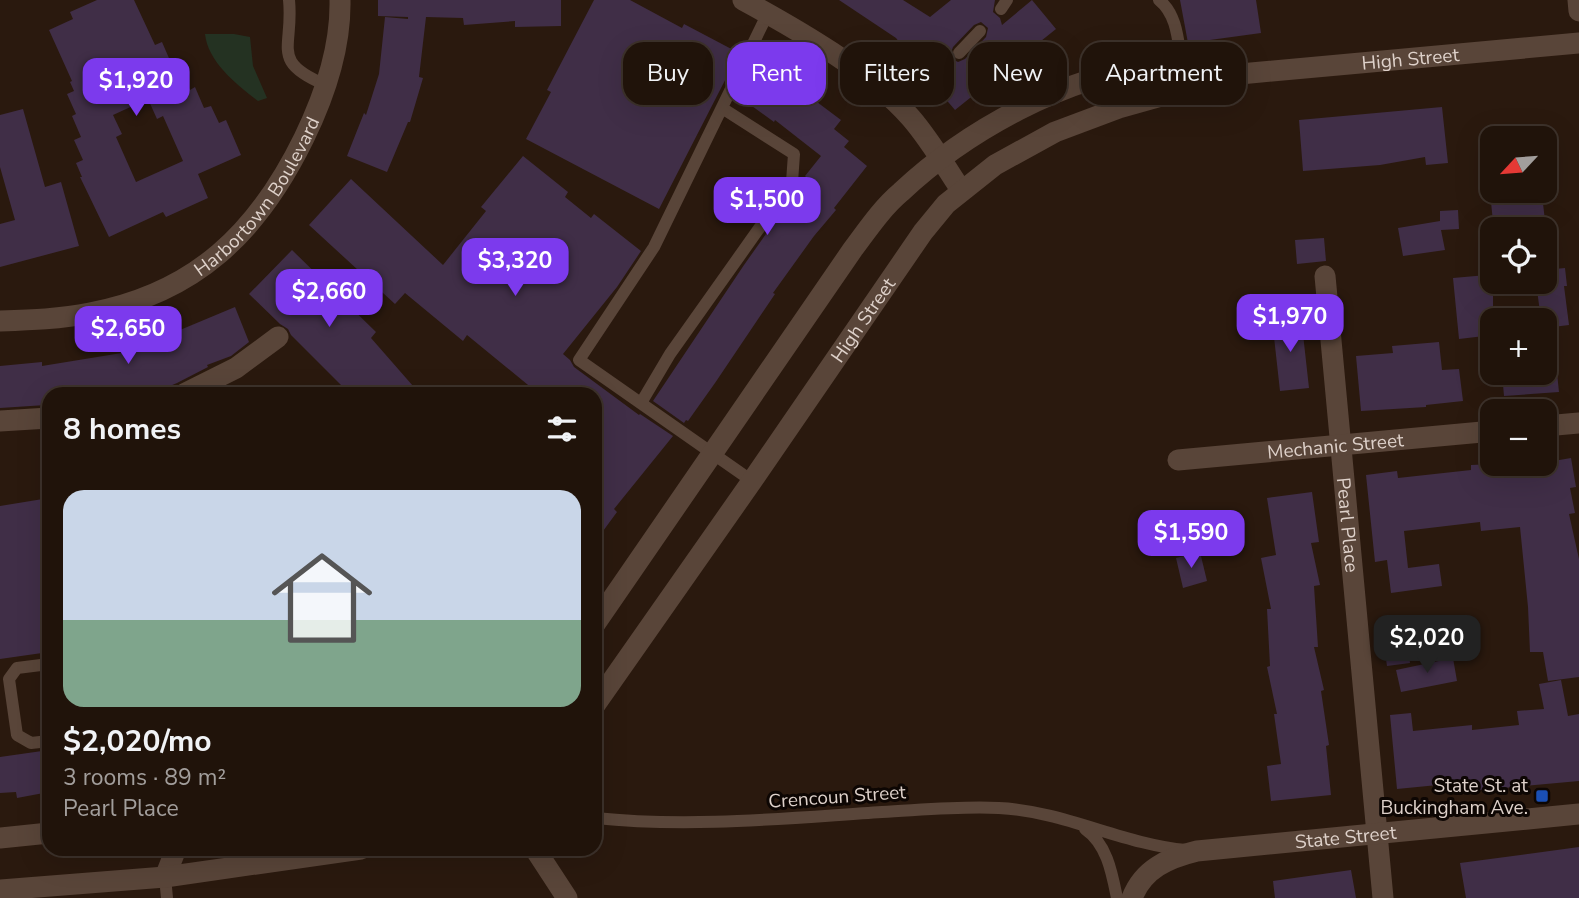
<!DOCTYPE html>
<meta charset="utf-8">
<style>
:root{--surface:#20130a;--page:#281c13;--text:#f1f3f6;--muted:#a29e9c;--line:#3d322b;--accent:#7c3aed}
body{margin:0;font-family:"Nunito Sans",sans-serif;background:var(--page);color:var(--text);height:100vh;display:flex;flex-direction:column;font-size:26px;white-space:nowrap}
*{box-sizing:border-box;margin:0}
p{font-size:23px;color:var(--muted)}
.icon{flex:none;width:38px;height:38px;fill:none;stroke:currentColor;stroke-width:2;stroke-linecap:round;stroke-linejoin:round}
.map{position:relative;flex:1;overflow:hidden}
.sheet{position:absolute;left:42px;top:387px;width:560px;height:469px;display:flex;flex-direction:column;background:var(--surface);border-radius:21px;box-shadow:0 7px 28px #0002,0 0 0 2px var(--line)}
.sheet>*{flex:none}
.hud{position:absolute;left:623px;top:42px;width:665px;height:63px;display:flex;gap:14px}
.needle{width:46px;rotate:244deg}
.fabs{position:absolute;left:1480px;top:126px;display:grid;gap:14px}
.fabs a{display:grid;place-items:center;width:77px;height:77px;border-radius:14px;background:var(--surface);box-shadow:0 7px 28px #0002,0 0 0 2px var(--line);font-size:35px}
.price{position:absolute;translate:-50% -60px;padding:0 16px;border-radius:14px;background:var(--accent);color:#fff;font-size:23px;line-height:46px;filter:drop-shadow(0 2px 4px #0008)}
.price::after{content:'';position:absolute;left:50%;top:42px;width:21px;height:16px;margin-left:-10px;background:inherit;clip-path:polygon(0 0,100% 0,50% 100%)}
.price.current{background:#222;color:#fff}
ul{padding:0;list-style:none}
li{display:grid;align-content:center;gap:14px;height:371px;padding:0 21px}
li+li{border-top:2px solid var(--line)}
li span{display:grid;place-items:center;height:217px;border-radius:21px;color:#555}
li>.icon{margin-inline-start:auto}
span .icon{width:126px;height:126px;fill:#fffc;stroke-width:1}
li b{font-size:30px}
h2{display:flex;justify-content:space-between;align-items:center;height:84px;padding:0 21px;font-size:30px}
.chip{padding:0 24px;border-radius:21px;background:var(--surface);box-shadow:0 7px 28px #0002,0 0 0 2px var(--line);font-size:24px;line-height:63px}
.chip.current{background:var(--accent);color:#fff}
.map>svg:first-child{display:block}
</style>
<div class="map">
<svg width="1579" height="898" viewBox="0 0 1579 898">
<rect width="100%" height="100%" fill="#2a190e"/>
<path fill="#243222" d="M205,34h29l16,3 3,29 14,32 -9,3c-22,-17 -50,-39 -53,-67z"/>
<path fill="#402e47" fill-rule="evenodd" d="M97,0h37l21,45 7,-3 13,30 5,-3 10,21 5,-3 9,21 7,-2 8,17 7,-3 15,35 -43,19 10,24 -42,19 -3,-5 -54,25 -29,-60h2l-6,-14 7,-3 -9,-20 7,-3 -9,-21 4,-2 -9,-20 7,-3 -4,-9 2,-1 -23,-51 24,-11 -3,-7zM148,99l9,20 6,-3 20,45 -47,21 -20,-45 6,-3 -9,-19z
M378,0h183v26l-46,1v-6l-51,4 -1,-7 -37,-1 -7,60 4,1 -13,44h-2l-21,50 -40,-16 17,-43 2,2 13,-41 6,-57 23,2v-2l-30,-1z
M594,0h36l52,28 2,-4 55,29 -80,156 -133,-70 25,-47 -4,-2z
M839,0h64l27,17 21,-17h44l-2,12 7,6 2,7 30,-25 24,29 -101,81 -18,-21 4,-8 -3,-5 -7,-3 -5,2 -30,-37zM981,22l7,6 -2,9 -21,22 -7,3 -4,-2 -4,-5 3,-8 21,-22z
M1180,0h76l5,33 -73,10z
M761,60l80,60 -7,9 15,12 -5,6 23,19 -33,42 2,2 -22,26 -41,57 2,1 -60,89 -27,38 -2,-1 -2,3 -31,-22 91,-136 46,-65 18,-21 -3,-3 16,-20 -46,-36 -1,2 -36,-26 16,-35 5,2z
M1442,107l6,56 -22,2 -1,-8 -45,8 -77,6 -4,-51z
M23,109l22,78 16,-5 18,64 -79,21v-43l15,-4 -15,-53v-52z
M523,156l45,36 -3,5 26,21 3,-4 47,37 -24,36 -54,67 7,6 4,7 65,48 1,-1 33,22 -59,73 3,3 -22,30v-148h-56l-72,-59 -4,6 -58,-48 -10,11 -86,-79 42,-46 92,86 43,-54 -5,-4z
M1542,195l4,34h-45v-8l-8,1 -2,-20z
M1458,210l1,19 -18,1 4,20 -42,6 -5,-28 42,-7v2v-12z
M1324,238l2,23 -29,3 -2,-24z
M292,250l84,82 -5,6 49,56h-70l-59,-59 -3,-6 -8,-5 -31,-30z
M1565,268l2,18h-3l5,39 -24,3v-8h-4l-5,-38h9v-12z
M1487,275h6v60l-34,4 -6,-61z
M235,307l14,35 -18,14 -24,9 1,2 -31,16 -26,11h-106l1,11 -46,3v-42l42,-4v4l98,-16 29,-12 -1,-3z
M1301,316l8,72 -29,3 -8,-72z
M1439,342l3,28 17,-1 4,32 -37,4v2l-65,4 -5,-55 37,-3 -1,-7z
M1502,373h55l2,19 -55,4z
M1571,458l5,29 -6,1 5,25 -6,1 10,45v118l-31,4 -5,-29h-13l-2,-45 -8,-80 -39,4 -1,-9 -76,9 4,37 31,-4 3,22 -51,7 -4,-33 -12,2 -9,-87 31,-4 1,7 73,-8v-5l23,-1v7z
M1312,492l7,50 -8,1 9,42 -6,1 4,61h-4l10,43 -3,1 8,54 -3,1 5,49 -60,6 -4,-35 14,-2 -7,-50h3l-10,-47 3,-1 -3,-57h4l-10,-51 15,-3 -9,-57z
M49,498v154l-49,7v-153z
M1200,552l7,29 -24,7 -7,-30z
M1407,642l3,21 -23,3 -3,-20z
M1453,658l4,23 -56,11 -5,-22z
M1561,680l7,36 11,-2v67l-130,12 -1,-9 -51,5 -7,-74 21,-2 2,18 59,-6v5l47,-5 -2,-14 27,-2 -5,-25z
M49,750v42l-32,6 -1,-6 -16,1v-36z
M1579,847v51h-113l-6,-35z
M1351,870l5,28h-81l-2,-17z"/>
<g fill="none" stroke-linecap="round" stroke-linejoin="round">
<path stroke="#594539" stroke-width="12" d="M289,0c5,48 -20,61 37,85
M1159,0c19,15 19,43 23,65
M1001,9l6,-9
M959,53l21,-22
M901,108l31,-26
M641,403l29,-49 122,-172 2,-28 -72,-46
M752,481l-173,-121 75,-113 114,-234
M49,664l-32,4 -8,11 8,56 14,8 18,-2
M595,818c96,10 192,0 287,-6 39,-2 78,-6 117,-4 65,3 123,36 187,42
M1085,829c22,15 27,44 32,69
M165,877l2,21"/>
<g stroke="#594539" stroke-width="21">
<path d="M743,0c55,30 127,71 168,118 19,22 34,48 50,72"/>
<path d="M1578,0l1,11"/>
<path id="s1" d="M1325,276l58,622"/>
<path id="s2" d="M0,321c30,-1 61,-2 90,-8 106,-20 168,-81 214,-175 21,-43 37,-89 36,-138"/>
<path d="M184,394l52,-26 42,-31"/>
<path d="M0,421l49,-3"/>
<path d="M1545,426l34,-3"/>
<path id="s3" d="M1178,460l315,-29"/>
<path d="M595,624l258,-375c15,-20 29,-41 48,-57 65,-61 164,-116 253,-126 29,-3 57,1 84,8"/>
<path id="s4" d="M595,705l157,-224 171,-249 23,-28 49,-39 60,-33 64,-24 121,-34 339,-31"/>
<path d="M0,838l49,-5"/>
<path d="M535,849l32,49"/>
<path d="M165,877l11,-28"/>
<path d="M0,890l165,-13 196,-28"/>
</g>
<path stroke="#594539" stroke-width="21" id="s5" d="M1132,898c11,-29 36,-40 65,-47l382,-37"/>
</g>
<rect fill="#1a4fb4" stroke="#0d0603" stroke-width="2.5" x="1535" y="789" width="14" height="14" rx="3.5"/>
<g text-anchor="middle" stroke-width="6" stroke-linejoin="round" paint-order="stroke">
<g font-size="19" fill="#ded1ca" stroke="#0d0603">
<text dy="7" stroke="none"><textPath href="#s4" startOffset="1108">High Street</textPath></text>
<text dy="7" stroke="none"><textPath href="#s2" startOffset="303">Harbortown Boulevard</textPath></text>
<text dy="7" stroke="none"><textPath href="#s4" startOffset="469">High Street</textPath></text>
<text dy="7" stroke="none"><textPath href="#s3" startOffset="158">Mechanic Street</textPath></text>
<text dy="7" stroke="none"><textPath href="#s1" startOffset="250">Pearl Place</textPath></text>
<text transform="translate(837 796) rotate(-4)" y="7">Crencoun Street</text>
<text dy="7" stroke="none"><textPath href="#s5" startOffset="233">State Street</textPath></text>
</g>
<g font-size="19" fill="#ded1ca" stroke="#0d0603" text-anchor="end">
<text x="1528" y="792">State St. at<tspan x="1528" dy="22">Buckingham Ave.</tspan></text>
</g>
</g>
</svg>
<div class="fabs">
<a><svg class="needle" viewBox="-14 -14 28 28"><path d="M0-13l5 13h-10z" fill="#e53935"/><path d="M0 13l5-13h-10z" fill="#a29e9c"/></svg></a>
<a><svg class="icon" aria-label="locate" viewBox="0 0 24 24"><circle cx="12" cy="12" r="6"/><path d="M12 2v4M12 18v4M2 12h4M18 12h4"/></svg></a>
<a>+</a>
<a>−</a>
</div>
<b class="price" style="left:136px;top:118px">$1,920</b>
<b class="price" style="left:767px;top:237px">$1,500</b>
<b class="price" style="left:515px;top:298px">$3,320</b>
<b class="price" style="left:329px;top:329px">$2,660</b>
<b class="price" style="left:1290px;top:354px">$1,970</b>
<b class="price" style="left:128px;top:366px">$2,650</b>
<b class="price" style="left:1191px;top:570px">$1,590</b>
<b class="price current" style="left:1427px;top:675px">$2,020</b>
<div class="hud">
<a class="chip">Buy</a>
<a class="chip current">Rent</a>
<a class="chip">Filters</a>
<a class="chip">New</a>
<a class="chip">Apartment</a>
</div>
<section class="sheet">
<h2>8 homes<svg class="icon" aria-label="filters" viewBox="0 0 24 24"><path d="M4 7h16M4 17h16"/><circle cx="9" cy="7" r="2"/><circle cx="15" cy="17" r="2"/></svg></h2>
<ul>
<li><span style="background:linear-gradient(#c9d6e8 60%,#7fa58c 0)"><svg class="icon" aria-label="home" viewBox="0 0 24 24"><path d="M3 11l9-7 9 7M6 9v11h12V9"/></svg></span><div><b>$2,020/mo</b><p>3 rooms · 89 m²</p><p>Pearl Place</p></div></li>
</ul>
</section>
</div>
